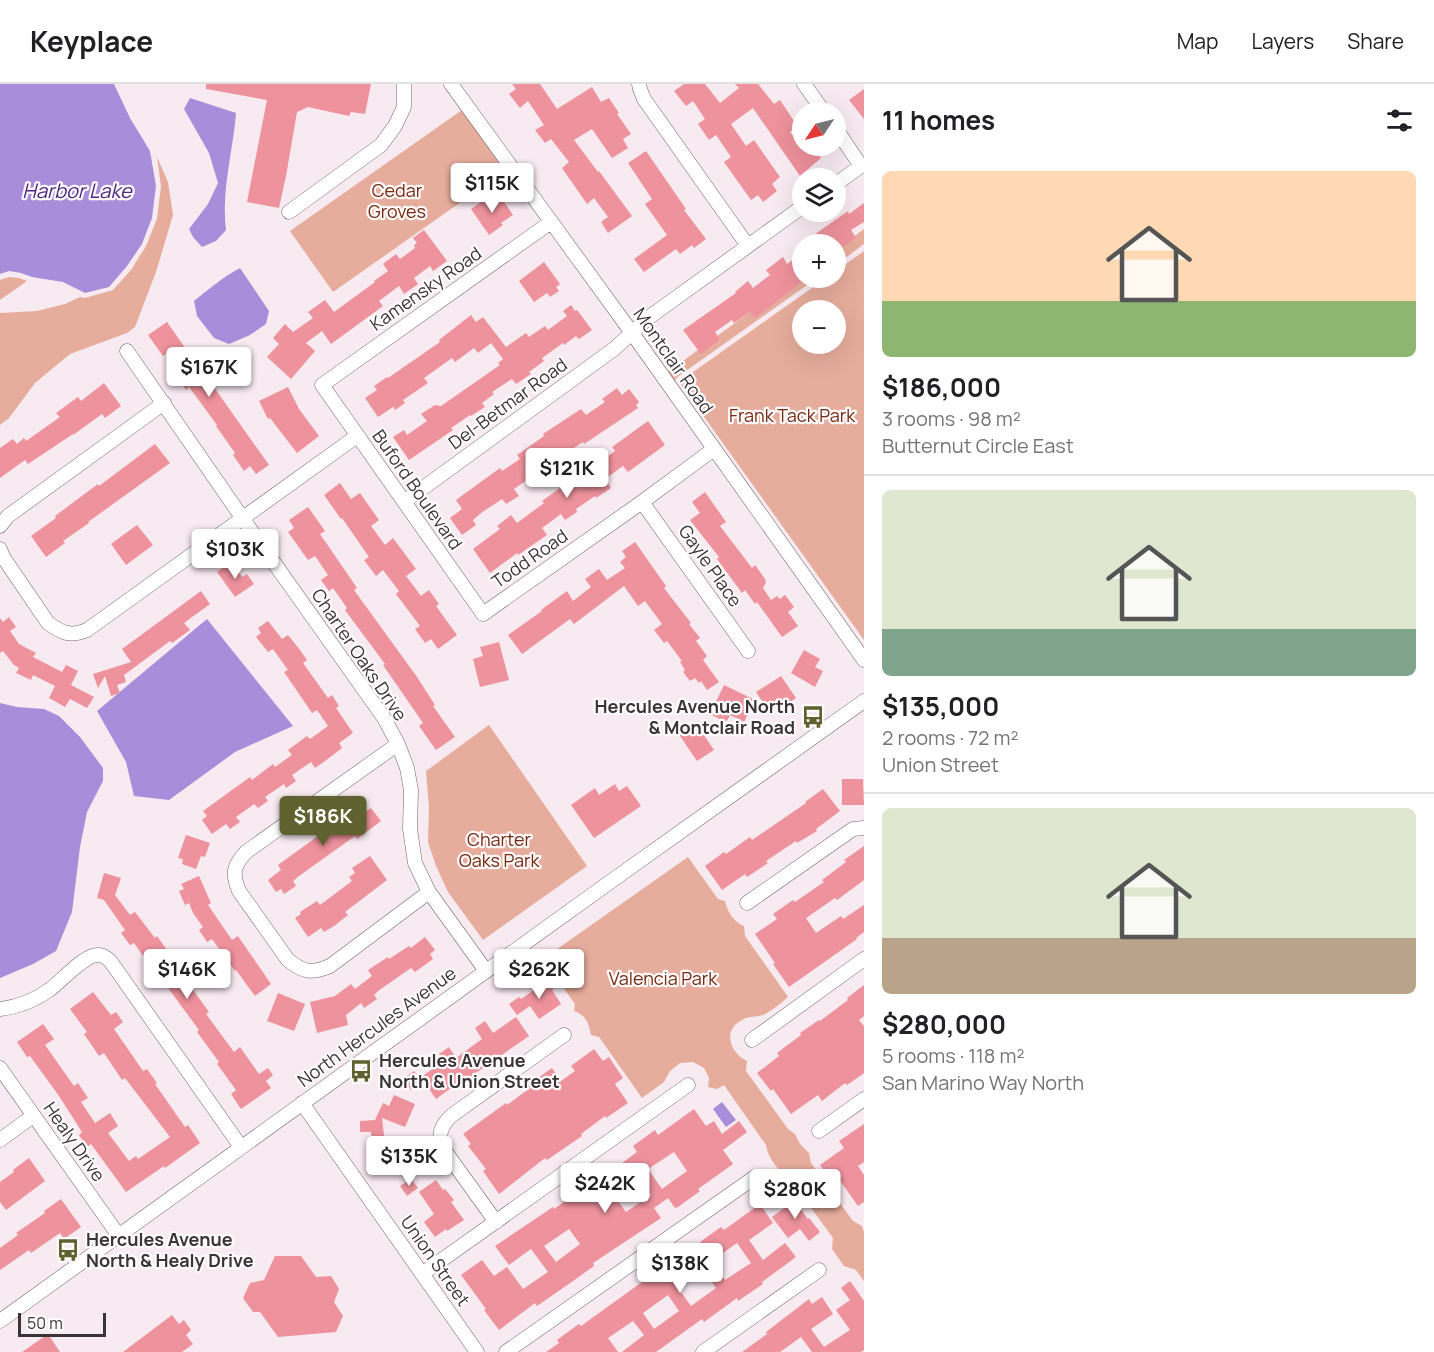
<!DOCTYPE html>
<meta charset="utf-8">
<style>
:root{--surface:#fff;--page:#f2f2f2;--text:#202124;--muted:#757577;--line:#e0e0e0;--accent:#5f622f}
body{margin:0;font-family:Manrope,sans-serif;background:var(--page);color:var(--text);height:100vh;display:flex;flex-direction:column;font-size:22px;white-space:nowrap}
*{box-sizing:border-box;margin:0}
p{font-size:20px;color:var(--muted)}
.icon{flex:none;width:33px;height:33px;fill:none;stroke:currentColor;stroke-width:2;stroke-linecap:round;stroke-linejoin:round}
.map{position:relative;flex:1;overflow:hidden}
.side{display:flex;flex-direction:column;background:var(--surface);width:570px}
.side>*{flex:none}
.needle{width:39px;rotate:235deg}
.buttons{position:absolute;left:792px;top:18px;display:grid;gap:12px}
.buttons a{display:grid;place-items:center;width:54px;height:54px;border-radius:50%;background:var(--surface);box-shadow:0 6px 24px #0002;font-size:30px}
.scale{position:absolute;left:18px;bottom:15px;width:88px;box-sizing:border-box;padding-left:6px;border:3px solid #393436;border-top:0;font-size:16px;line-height:21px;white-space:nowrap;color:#393436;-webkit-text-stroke:4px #fefbfc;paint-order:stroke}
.price{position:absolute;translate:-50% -51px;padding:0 14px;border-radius:6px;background:#fff;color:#222;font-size:20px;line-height:39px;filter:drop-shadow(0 2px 3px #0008)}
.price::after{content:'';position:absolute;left:50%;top:36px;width:18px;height:14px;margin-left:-9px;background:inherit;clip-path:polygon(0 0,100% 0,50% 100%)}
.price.active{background:var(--accent);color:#fff}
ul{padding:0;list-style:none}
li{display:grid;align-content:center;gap:12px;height:318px;padding:0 18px}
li+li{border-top:2px solid var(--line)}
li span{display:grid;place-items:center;height:186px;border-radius:9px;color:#555}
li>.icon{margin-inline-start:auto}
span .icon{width:108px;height:108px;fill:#fffc;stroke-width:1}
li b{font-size:26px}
h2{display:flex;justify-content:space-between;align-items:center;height:72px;padding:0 18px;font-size:26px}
header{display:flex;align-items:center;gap:36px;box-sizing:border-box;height:84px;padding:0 30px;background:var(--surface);border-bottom:2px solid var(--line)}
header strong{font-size:28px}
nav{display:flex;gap:33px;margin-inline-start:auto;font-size:21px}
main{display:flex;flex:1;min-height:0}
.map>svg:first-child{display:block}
</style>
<header>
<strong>Keyplace</strong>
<nav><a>Map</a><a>Layers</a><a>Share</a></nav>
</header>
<main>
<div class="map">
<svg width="864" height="1268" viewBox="0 0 864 1268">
<rect width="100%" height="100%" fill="#f8eaf1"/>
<path fill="#e6ad9c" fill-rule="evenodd" d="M462,26l43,61 -172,121 -43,-61z
M157,73l11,25 5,33 -17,57 -21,55 -8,6 -57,21 -35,29 -26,35 -9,7v-112l37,-2 28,-7 15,-7 5,1 28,-8 18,-20 15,-24 11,-27 4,-33z
M864,145v15l-28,21v-15z
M864,167v389l-185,-258 147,-104h10v-7zM802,226h34v34h-34z
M802,190v4h15l-141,100 -1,4 -7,-10z
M9,193l10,1 8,3 -27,19v-20z
M489,641l98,141 -104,74 -35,-48 -12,-26 -8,-24 1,-35 -3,-36z
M688,773l30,42 7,2c3,12 8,20 19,25l1,10 43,61c-7,6 -15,13 -23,17 -7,4 -16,1 -23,6 -20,10 -12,33 5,41l-1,10 42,58 7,5 5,10 9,9 2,10 42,58 9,5 2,6v49l-8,-11 -12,-4 -12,-17 1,-11 -43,-59c-11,-8 -22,-20 -24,-34l-42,-60 -7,4 -9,-2 1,-9 -5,-10 -11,-6 -13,1 -10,8 -6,11 -22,16 -43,-61 -8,-2c-2,-11 -5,-20 -17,-24l1,-7 -32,-45z"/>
<path fill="#a88eda" d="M0,0h114l16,34 20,33 6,35 -4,32 -10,26 -15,22 -18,21 -24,6 -22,-11 -31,-5 -11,-4 -12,-2 -9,3z
M190,14l46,15c-3,39 -15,77 -10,117l-10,11 -14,6 -9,-10 -4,-8 19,-25 10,-21 -9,-30 -25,-44z
M240,184l29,43 -3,13 -16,11 -21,9 -15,-6 -17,-22 -3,-15c15,-12 29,-24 46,-33z
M207,535l86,107 -58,26 -66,48 -35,-4 -8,-34 -29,-51z
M0,619l17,4 27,2 15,7 21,21 23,31v13l-16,31 -7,35 -8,65 -16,39 -23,13 -33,14z
M722,1018l14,18 -10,7 -13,-18z"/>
<path fill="#ee929d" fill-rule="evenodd" d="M206,0h165l-6,30 -14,-2 -2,4 -41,-9 -11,5 -11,64 -7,32 -32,-6 20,-102 -61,-11z
M512,0h28l17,25 35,-22 9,15 8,-4 10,15 -2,1 14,20 -8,5 5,9 -16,10 -20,-29 -18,11 24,32 1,-1 33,45 -24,17 -7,-11 7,-5 -14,-19 -7,6 -25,-36 7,-6 -18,-23 -6,4 -10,-13 9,-5 -16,-24 -8,7 -11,-14 7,-5z
M684,0h21l15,19 19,-15 -4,-4h23l16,20 6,-4 18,27 -8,5 11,14h10l10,12 -21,18 -47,-68 -22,16 15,22 8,-6 26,37 -8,7 5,7 -14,11 -5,-7 -7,5 -27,-38 7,-5 -15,-22 -7,5 -11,-16 7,-5 -12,-18 -7,5 -12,-15z
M864,5v30l-15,-19z
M646,67l40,58 -2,1 22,29 -12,9 -2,-3 -12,9 -4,-5 -32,23 -10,-13 33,-24 -22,-31 7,-5 -24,-36z
M500,112l13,19 -12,8 2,2 -14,10 -18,-26 14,-10 3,5z
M864,119v19l-13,8 5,8 -20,14v-8h-35l47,-33 1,3z
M424,146l23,31 -14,10 -3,-5 -16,12 4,6 -14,10 -5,-8 -20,15 4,5 -52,38 -9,-13 -16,12 9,8 -24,28 -24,-22 12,-13 -6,-6 12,-14 8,8 20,-14 -5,-6 17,-12 9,12 41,-30 -1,-1 14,-10 -5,-7 13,-10 4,5 15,-11 -1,-3 3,-2 -4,-5z
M783,173l4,7 8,-6 7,10v4l-5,4 5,6 -47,36 -5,-6 -16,11 -2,-3 -17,12 5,7 -19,15 -18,-24 53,-37 -1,-1 13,-11 5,7 17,-13 -4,-5z
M544,178l16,22 -4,3 3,4 -9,6 -3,-4 -13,9 -15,-21z
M571,221l4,6 2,-1 15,20 -13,9 -3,-3 -12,9 -1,-2 -21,15 2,3 -15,11 2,2 -15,10 -4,-5 -20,13 2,2 -12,9 3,4 -14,9 -1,-1 -19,13 2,2 -44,30 -16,-23 11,-7 3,5 20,-14 -6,-7 14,-9 6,1 59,-41 -2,-2 5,-4 -12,-16 -13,10 -4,-5 -19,14 -3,-4 -28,20 4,5 -25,17 2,3 -10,7 -2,-3 -15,10 -13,-19 12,-8 -3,-4 13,-9 1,1 52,-36 -1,-2 32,-25 5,7 7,-5 23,30 20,-14 3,4 16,-11 3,4 19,-14 -4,-5z
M167,238l21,30 4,-3 18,24 -4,3 63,89 -13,9 -6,-8 -6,5 -11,-16 2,-2 -19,-27 1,-1 -28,-38 -3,3 -11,-17 7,-5 -12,-17 -7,5 -15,-21z
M104,299l17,23 -16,12 -3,-4 -29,21v-1l-45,30 -3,-4 -25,18v-30l13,-9 4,5 7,-6 2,3 34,-24 -4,-4 22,-16 3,4z
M288,303l11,22 20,27 -22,17 -27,-35 -2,1 -9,-18z
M617,304l5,7 7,-6 10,13 -3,3 2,3 -54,36 -1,-2 -39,26 -30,21 5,7 -13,8 -4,-5 -21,14 -8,7 3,5 -14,10 -12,-17 12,-9 -6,-9 44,-32 2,3 18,-12 -3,-4 27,-19 -1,-2 38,-25 5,6 19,-13 -3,-3z
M648,337l17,24 -37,27 -5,-6 -18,13 6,9 -15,10 -1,-2 -19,13 1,3 -12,8 -4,-6 -19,14 5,7 -29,20 -1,-2 -27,20 -17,-24 27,-20 -3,-3 14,-11 6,8 27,-20 -2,-2 18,-13 5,7 16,-20 -4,-5 14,-10 4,5 20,-14 -3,-4z
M155,360l15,19 -82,59 1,1 -26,18 2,2 -19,14 -15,-21 25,-18 -1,-2 43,-32 1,2z
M340,399l11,16 9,-6 19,27 -8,6 14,19 8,-7 23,31 -10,7 15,20 8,-6 10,14 -3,2 21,29 -19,14 -7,-10 -6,4 -10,-14 5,-3 -24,-32 3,-3 -16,-21 -7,6 -12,-16 5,-3 -27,-39 -1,1 -17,-24z
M705,408l21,30 -6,4 32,42 3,-3 10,14 1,3 -3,6 8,12 6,-4 3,3 5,-4 9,12 -6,5 10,14 -16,11 -25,-35 -2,2 -10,-14 -3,3 -25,-34 2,-2 -29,-37 10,-7 -8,-11z
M308,423l17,24 -5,3 37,54 -3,2 63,87 18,28 -2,1 22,31 -19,13 -17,-24 4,-3 -40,-58 2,-1 -40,-54 2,-2 -14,-20 -4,3 -8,-11 7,-5 -13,-19 -7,4 -20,-28 6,-4 -5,-8z
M137,441l16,20 -27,20 -15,-21z
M635,458l31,44 -2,2 27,35 -2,1 11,14 -4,3 11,15 -4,4 16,22 -12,8 -6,-9 -2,2 -4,-5 -5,3 -7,-9 2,-2 -5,-8 2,-1 -15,-20 -3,2 -10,-13 8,-6 -17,-23 -7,5 -14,-20 -50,38 -4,-5 -48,35 -14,-19 34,-24 -1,-1 26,-19 6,10 18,-14 -6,-8 14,-10 8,11 18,-12 -5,-6 6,-5 -4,-6z
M231,478l11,15 5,-3 7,10 -19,13 -18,-25z
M201,507l9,13 -26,19 6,7 -18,13 -2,-2 -46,34 2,7 -9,3 3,8 -9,3 -6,-20 -7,12 -5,-14 38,-12 -9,-13z
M9,533l7,10 -6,4 9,13 17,9 -3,4 29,15 4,-7 12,6 -7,14 23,12 -7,11 -17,-9 -5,8 -16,-9 6,-12 -22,-11 -2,5 -15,-7 3,-5 -5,-3 -11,-14 -3,2v-35l3,4z
M268,537l14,18 6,-4 12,15 7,10 -4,3 25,35 4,-3 7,11 -3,2 17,25 -14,10 3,5 -17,13 -10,7 -4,-6 -19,13 4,6 -10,7 -2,-4 -19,13 3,4 -10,7 -4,-4 -18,13 4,5 -10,7 -4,-5 -14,10 -10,-14 5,-4 -4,-5 47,-34 2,3 21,-16 2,3 17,-12 -4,-5 19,-14 3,3 18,-13 -11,-16 -5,3 -28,-41 4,-2 -15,-21 -5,3 -12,-15 5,-4 -3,-5z
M499,558l10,38 -29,7 -7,-28 10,-3 -3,-9z
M804,566l16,9 -5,8 8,4 -8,16 -24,-14z
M781,592l15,22 -17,12 -5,-8 -8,5 -10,-15z
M724,601l31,15 -11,22 -14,-7 -3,6 -1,-1 -1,2 -15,-8z
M695,638l19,28 -17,11 -19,-28z
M842,695h21l1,26h-22z
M615,700l4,7 8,-5 14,20 -47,32 -23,-33 24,-17 4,7z
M823,705l17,22 -24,18 1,2 -20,12 -1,-2 -30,20 2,2 -21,14 -2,-3 -23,16 -17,-24 19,-14 2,2 24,-17 2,3 54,-37 -1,-1z
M358,723l5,6 8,-5 10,13 -24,18 -2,-3 -56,40 -6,5 3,5 -12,8 -3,-5 -5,3 -8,-12 13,-10 -3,-5z
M186,751l24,8 -5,14 -4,-1 -5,13 -14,-5 1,-5 -5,-1z
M864,762v34l-27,20 -2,-2 -29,20 10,15 25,-17 2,3 21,-14v27l-8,6 1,1 -68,48 -16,-23 2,-1 -20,-29 22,-15 -4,-5 20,-14 2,2 29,-20 -2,-2 24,-18 -2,-2z
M370,772l17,24 -42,32 3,3 -14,11 -10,6 -3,-4 -13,9 -13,-19 6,-4 -1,-2 17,-11 3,4 32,-24 -3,-4 6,-4 -3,-5z
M104,789l17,5 -6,17 15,20 5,-3 20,26 2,-2 15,21 -2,1 39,54 -3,2 28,38 6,-5 19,27 9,-6 5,7 -7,6 5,7 -30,21 -10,-15 5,-4 -19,-26 2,-2 -22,-30 2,-2 -45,-61 -1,1 -19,-27 -4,2 -9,-12 4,-3 -21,-30 -7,-2z
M199,792l12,27 -3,2 24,35 6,-4 33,48 -16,12 -19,-26 -1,1 -23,-32 -5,3 -8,-12 4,-3 -10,-14 -4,-10 -4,2 -6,-14 5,-2 -3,-5z
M425,853l10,13 -5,4 3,5 -18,13 -4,-4 -33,23 -4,4 3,4 -13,9 -3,-5 -15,12 2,10 -31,8 -7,-31 25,-6 16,-12 4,5 17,-13 -4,-6 20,-13 1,2 20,-13 2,2z
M553,893l6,8 -7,5 9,14 -22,15 -9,-13 -13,9 -8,-11 10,-7 2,2z
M864,901v31l-5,4 5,6v47l-17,12 -2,-2 -23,18 -4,-6 -27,19 -18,-25 -2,2 -14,-18 22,-17 -2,-3 24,-18 -1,-2 19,-13 1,1 28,-21 -1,-2z
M93,908l18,23 5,-3 7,10 -9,7 29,42 4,-2 10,14 -2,1 30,43 3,-2 12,18 -35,25 -1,-2 -38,26 -35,-48 -4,3 -8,-12 3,-3 -23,-36 -29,-40 -3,1 -10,-15 26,-18 11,15 -9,6 29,41 4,-3 10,15 -7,4 14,21 15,-10 8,13 -10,7 21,28 7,-5 2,3 32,-22 -45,-59 -3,2 -18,-27 -5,3 -15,-22 3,-2 -17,-23z
M278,909l27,11 -11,27 -27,-10z
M516,933l13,19 -59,41 -1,-2 -33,24 -15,-22 23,-16 -5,-7 10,-7 7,11 26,-19 -7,-11 10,-7 8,12z
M594,965l9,12 6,-4 14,21 -8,6 13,19 -22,15 -1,-2 -24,18 1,2 -35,24 -2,-2 -46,36 -16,-23 3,-2 -18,-23 3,-2 -8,-10 43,-31 1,2 23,-17 -2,-3 24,-17 9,13 14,-10 -4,-5z
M414,987l8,12 -11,7 -8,-11z
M394,1011l21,9 -10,23 -23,-9 3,26 -13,1 -1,-13h-11v-11l15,-1 8,-17 6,3z
M694,1025l12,17 8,-5 8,13 17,-13 8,11 -24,18 10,14 -35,25 2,2 -22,16 -3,1 -7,-10 -14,10 7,10 -68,45 1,3 -21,15 -36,25 -2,-3 -36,27 -15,-20 2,-1 -25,-34 21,-15 12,16 13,-9 16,22 25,-17 -17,-23 -22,16 -14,-19 58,-39 1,2 59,-42 1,2 23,-17 -4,-6 22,-16 3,5zM674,1068l13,19 -25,18 -14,-20zM640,1096l11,15 -25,17 -11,-15zM569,1145l11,15 -24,18 -12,-16z
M864,1040v38l-6,4 6,9v27l-6,4 -17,-24 -6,4 -15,-21 24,-17 -5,-7z
M409,1060l17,21 -21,15 -16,-22z
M29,1074l16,23 -39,29 -6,-8v-20l14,-10 -1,-2z
M411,1095l7,9 -11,8 -7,-10z
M436,1096l7,10 2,-1 9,11 -3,2 13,18 -17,11 -1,-2 -11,8 -11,-15 10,-8 -15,-22z
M788,1108l20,27 1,-1 11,14 -11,9 -9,-12 -12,9 -16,-21 15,-11 -6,-9z
M61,1115l20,28 -17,12 -4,-6 -29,20 -2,-3 -29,20v-22l18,-13 -2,-2 29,-20 -1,-2z
M760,1120l13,19 -24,17 14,20 22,-17 11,14 -34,25 1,2 -25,17 -1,-3 -33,24 -2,-3 -46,33h-34l22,-17 -11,-14 -25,17 10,14h-72l13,-9 -2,-3 22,-16 2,2 104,-75 13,18 -23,15 16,22 25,-18 -14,-20 10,-7 13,19 26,-17 -14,-20 -24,17 -13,-18 21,-15 3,3zM668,1211l11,16 -25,18 -11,-16z
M275,1172h26l15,21 15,-1 8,13 -5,13 9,14 -7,16 -58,5 -18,-25h-7l-10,-14 7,-15 14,-3z
M850,1197l14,20v49l-3,2h-49l-11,-15 -21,15h-38l25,-18 -1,-2 43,-33 3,5 10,-7 11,17 -22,15 13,18 26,-17 -14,-20 14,-10 -9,-12z
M172,1231l7,9 5,-4 7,10 -5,5 7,9 -11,8h-59z
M48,1250l12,18h-38z"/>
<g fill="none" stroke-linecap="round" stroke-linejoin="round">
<g stroke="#70646a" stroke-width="15">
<path id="minor" d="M451,0l181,249 232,327
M639,0l1,5 4,10 104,147
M804,0l20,28
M836,45l25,37 -25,18
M289,128l92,-67 14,-19 9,-19v-23
M551,138l-229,163 161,229 159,-112 72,-53
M127,267l116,168 141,199 14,26 9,24 4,22 -1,39 5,34 14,29 57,79
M404,418l210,-153 34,-31 154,-111
M642,418l106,149
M0,442l8,-10 156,-113
M0,465l3,8 45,66c14,10 22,14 39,7l270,-194
M398,660l-152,108c-13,14 -14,22 -7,39l49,69c15,12 23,14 42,6l99,-74
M747,819l106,-74 11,-1
M0,925c17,-2 35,-9 49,-19 12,-8 36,-37 50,-35 4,0 9,4 12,7l130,185
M752,956l112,-81
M0,984l119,168
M302,1019l175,249
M819,1047l45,-32
M0,1056l33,-24
M496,1138l-54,-75c-4,-13 -1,-21 9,-31l113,-81
M422,1190l266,-189
M0,1237l610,-439 254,-181
M506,1268l249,-175
M703,1268l116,-82"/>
</g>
<use href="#minor" stroke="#fff" stroke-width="14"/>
</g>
<defs>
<g id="bus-bare" transform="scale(1.8)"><path d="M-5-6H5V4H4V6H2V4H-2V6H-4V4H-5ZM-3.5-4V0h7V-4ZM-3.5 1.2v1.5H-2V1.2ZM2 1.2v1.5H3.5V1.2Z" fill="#5f622f" stroke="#fefbfc" stroke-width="2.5" paint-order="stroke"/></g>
</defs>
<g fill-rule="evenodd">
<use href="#bus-bare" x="813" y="633"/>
<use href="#bus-bare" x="361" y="987"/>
<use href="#bus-bare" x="68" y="1166"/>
</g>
<g text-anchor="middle" stroke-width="4.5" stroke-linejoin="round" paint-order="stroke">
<g font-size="18" fill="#752910" stroke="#fefbfc">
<text x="397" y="113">Cedar<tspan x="397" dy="21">Groves</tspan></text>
<text x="792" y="338">Frank Tack Park</text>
<text x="499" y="762">Charter<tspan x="499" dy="21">Oaks Park</tspan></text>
<text x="663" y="901">Valencia Park</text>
</g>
<g font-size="18" fill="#393436" stroke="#fefbfc">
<text transform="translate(426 205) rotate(-35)" y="6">Kamensky Road</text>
<text transform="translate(673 277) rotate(55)" y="6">Montclair Road</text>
<text transform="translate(508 320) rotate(-36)" y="6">Del-Betmar Road</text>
<text transform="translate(417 406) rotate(55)" y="6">Buford Boulevard</text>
<text transform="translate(530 475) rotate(-35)" y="6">Todd Road</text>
<text transform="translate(710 482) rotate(55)" y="6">Gayle Place</text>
<text transform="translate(359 571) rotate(56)" y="6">Charter Oaks Drive</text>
<text transform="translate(377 943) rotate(-36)" y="6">North Hercules Avenue</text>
<text transform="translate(74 1058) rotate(55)" y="6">Healy Drive</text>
<text transform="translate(435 1177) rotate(55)" y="6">Union Street</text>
</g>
<g font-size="18" font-weight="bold" fill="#393436" stroke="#fefbfc" text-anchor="start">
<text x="795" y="629" text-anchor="end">Hercules Avenue North<tspan x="795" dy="21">&amp; Montclair Road</tspan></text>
<text x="379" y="983">Hercules Avenue<tspan x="379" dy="21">North &amp; Union Street</tspan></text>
<text x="86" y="1162">Hercules Avenue<tspan x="86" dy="21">North &amp; Healy Drive</tspan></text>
</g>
<g font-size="20" font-style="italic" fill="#4d277f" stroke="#fefbfc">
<text x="77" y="114">Harbor Lake</text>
</g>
</g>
</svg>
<div class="buttons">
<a><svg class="needle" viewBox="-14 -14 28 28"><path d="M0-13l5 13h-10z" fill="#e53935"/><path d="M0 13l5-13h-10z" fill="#757577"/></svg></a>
<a><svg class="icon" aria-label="layers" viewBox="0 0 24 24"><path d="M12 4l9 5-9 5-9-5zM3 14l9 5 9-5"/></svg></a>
<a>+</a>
<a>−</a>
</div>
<div class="scale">50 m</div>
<b class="price" style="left:492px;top:130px">$115K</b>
<b class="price" style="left:209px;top:314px">$167K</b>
<b class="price" style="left:567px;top:415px">$121K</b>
<b class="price" style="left:235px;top:496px">$103K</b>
<b class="price active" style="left:323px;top:763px">$186K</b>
<b class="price" style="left:187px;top:916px">$146K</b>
<b class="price" style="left:539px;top:916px">$262K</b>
<b class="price" style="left:409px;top:1103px">$135K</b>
<b class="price" style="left:605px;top:1130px">$242K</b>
<b class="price" style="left:795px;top:1136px">$280K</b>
<b class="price" style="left:680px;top:1210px">$138K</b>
</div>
<section class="side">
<h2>11 homes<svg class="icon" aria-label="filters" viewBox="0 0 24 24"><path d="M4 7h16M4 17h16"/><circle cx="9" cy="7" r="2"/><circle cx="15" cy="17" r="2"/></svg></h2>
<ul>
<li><span style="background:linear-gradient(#ffd9b3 70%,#8fb573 0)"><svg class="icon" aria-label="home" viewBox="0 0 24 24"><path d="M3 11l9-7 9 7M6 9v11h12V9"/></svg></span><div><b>$186,000</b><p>3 rooms · 98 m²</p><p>Butternut Circle East</p></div></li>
<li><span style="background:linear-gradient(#dfe7d0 75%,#7fa58c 0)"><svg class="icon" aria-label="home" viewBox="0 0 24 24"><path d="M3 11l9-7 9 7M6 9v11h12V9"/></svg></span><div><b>$135,000</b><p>2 rooms · 72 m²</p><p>Union Street</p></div></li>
<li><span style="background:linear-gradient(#dfe7d0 70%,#b9a48a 0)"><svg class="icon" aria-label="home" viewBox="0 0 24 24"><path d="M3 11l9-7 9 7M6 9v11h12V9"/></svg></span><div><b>$280,000</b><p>5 rooms · 118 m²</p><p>San Marino Way North</p></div></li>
</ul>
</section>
</main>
